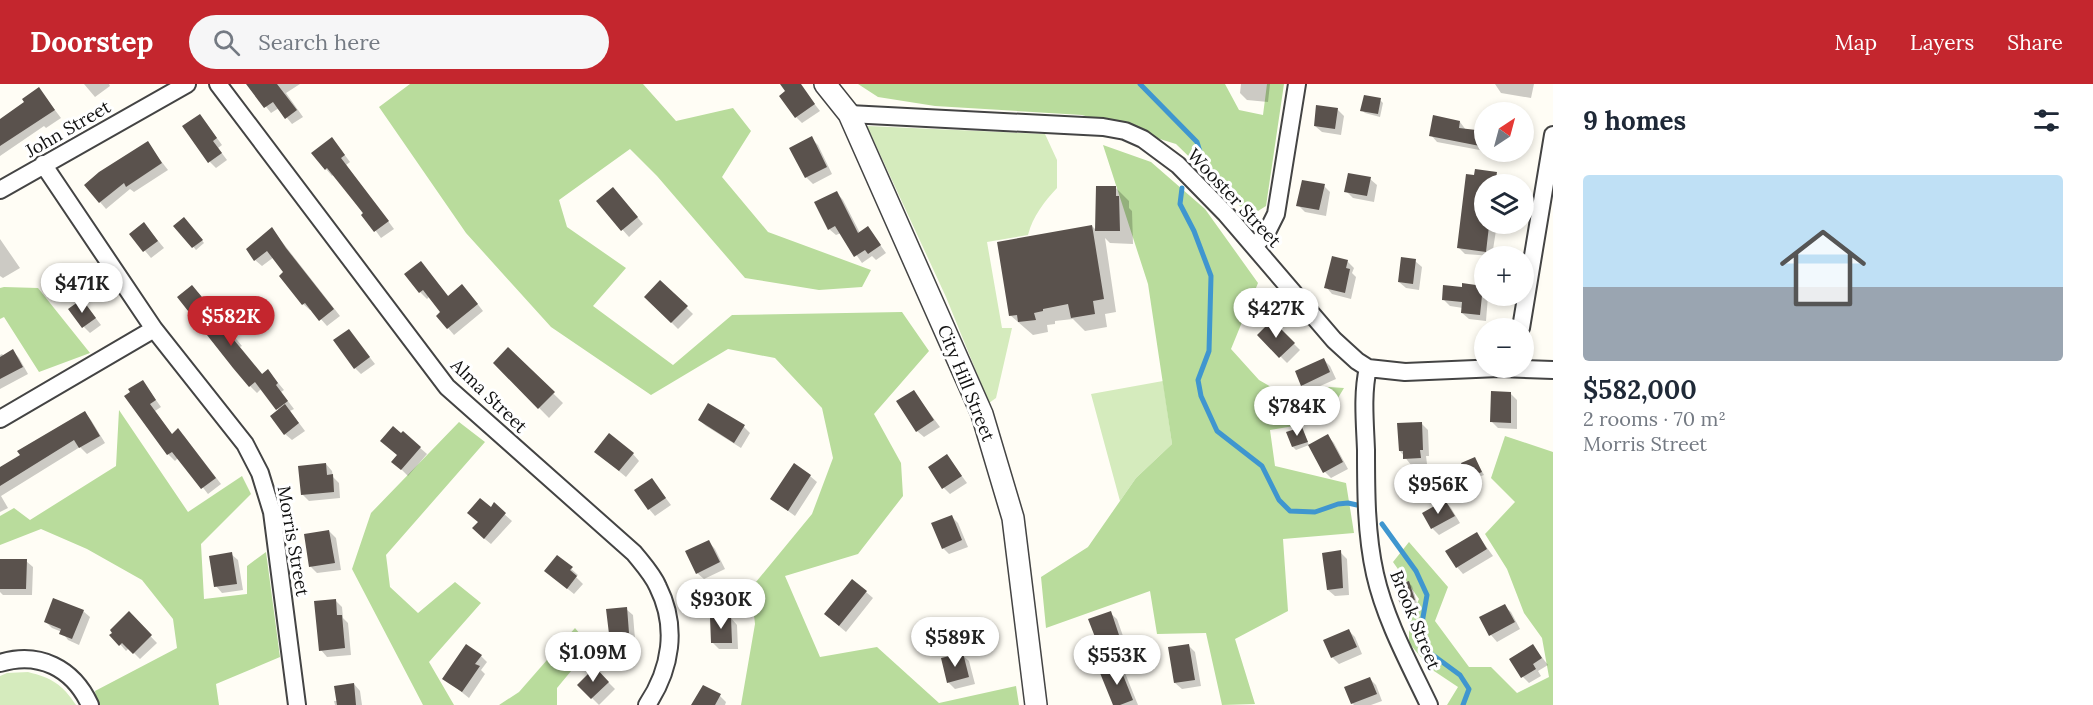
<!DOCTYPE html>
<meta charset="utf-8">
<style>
:root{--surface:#fff;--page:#f6f6f7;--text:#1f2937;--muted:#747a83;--line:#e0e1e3;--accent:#c4262e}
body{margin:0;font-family:Lora,serif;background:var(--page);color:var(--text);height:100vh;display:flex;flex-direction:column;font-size:22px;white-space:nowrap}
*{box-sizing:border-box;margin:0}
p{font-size:20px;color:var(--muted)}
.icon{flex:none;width:33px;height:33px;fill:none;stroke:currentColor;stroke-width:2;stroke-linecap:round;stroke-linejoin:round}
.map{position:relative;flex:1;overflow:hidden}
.details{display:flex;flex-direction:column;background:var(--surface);width:540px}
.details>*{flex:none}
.needle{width:39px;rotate:36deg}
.fabs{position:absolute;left:1474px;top:18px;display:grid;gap:12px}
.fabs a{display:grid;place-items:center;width:60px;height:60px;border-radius:50%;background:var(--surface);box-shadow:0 3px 9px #0003;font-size:30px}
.price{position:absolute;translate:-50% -51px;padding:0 14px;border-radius:21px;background:#fff;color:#222;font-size:20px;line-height:39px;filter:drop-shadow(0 2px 3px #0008)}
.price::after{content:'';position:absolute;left:50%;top:36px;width:18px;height:14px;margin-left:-9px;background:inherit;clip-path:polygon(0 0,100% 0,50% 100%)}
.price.on{background:var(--accent);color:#fff}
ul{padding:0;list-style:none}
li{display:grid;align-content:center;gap:12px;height:318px;padding:0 30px}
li+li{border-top:2px solid var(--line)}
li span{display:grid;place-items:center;height:186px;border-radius:6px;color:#555}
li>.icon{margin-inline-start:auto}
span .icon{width:108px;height:108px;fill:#fffc;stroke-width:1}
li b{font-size:26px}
h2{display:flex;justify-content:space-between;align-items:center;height:72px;padding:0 30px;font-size:26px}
header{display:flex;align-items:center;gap:36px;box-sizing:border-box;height:84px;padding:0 30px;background:var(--accent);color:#fff}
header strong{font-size:28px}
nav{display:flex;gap:33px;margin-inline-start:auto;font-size:21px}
.search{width:420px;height:54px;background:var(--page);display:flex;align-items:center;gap:15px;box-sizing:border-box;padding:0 21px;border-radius:33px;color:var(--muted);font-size:22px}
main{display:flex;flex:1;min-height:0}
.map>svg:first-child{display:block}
</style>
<header>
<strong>Doorstep</strong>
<div class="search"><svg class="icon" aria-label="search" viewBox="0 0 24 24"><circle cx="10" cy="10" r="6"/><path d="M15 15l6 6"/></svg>Search here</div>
<nav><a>Map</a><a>Layers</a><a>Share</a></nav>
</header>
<main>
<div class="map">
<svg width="1553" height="621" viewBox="0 0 1553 621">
<rect width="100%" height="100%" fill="#fffdf5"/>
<path fill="#d5ebbd" d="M867,42l178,8 12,26v28c-13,14 -24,28 -29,47l-41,7 15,86h10l-16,70 -7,5 -43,-106z
M1163,297l9,63 -36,34 -16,23 -29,-107z
M28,588c24,6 34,12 48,33h-76v-29l7,-3z"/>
<path fill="#b9dc9c" d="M410,0h233l33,37 57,-13 18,23 -29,46 46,55 103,38 -9,17 -43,3 -74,-12 -88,-102 -27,-27 -71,51 8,27 59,41 -33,38 80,59 59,-50 170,-3 27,39 -55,63 27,49 2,33 -45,58 -73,22 35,81 57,-10 62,56 77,-17 3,19h-278l14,-81 -4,-36 61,-74 21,-56 -11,-50 -47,-50 -47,-9 -77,46 -100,-68 -85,-94 -87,-126z
M858,0h367l14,26 24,5 4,-31h17l-18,122 -16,10 -74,-72 -94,-29 -147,-9 -57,-9z
M1103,61l48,17 54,47 53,74 -27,66 28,31 42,24 28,-17 15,1 -20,33 -54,9 5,36 71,17 8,50 -71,6 5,72 -53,28 20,65 -33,1 -16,-72 -49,1 -7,-43 -104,37 -5,-51 47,-30 48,-69 36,-34 -24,-160z
M4,203l34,1 52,65 -51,19 -35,-55 -4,2v-31z
M119,326l69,102 54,-36 9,18 -50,50 3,55 43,-5v-28l19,-14 14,105 -64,27 3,21h-121l-3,-14 82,-43 -4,-29 -31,-39 -55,-31 -46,-20 -41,16v-29l14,-8 16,12 86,-54z
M459,338l26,20 -99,113 4,32 28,26 37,-31 26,21 -52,59 25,43h-31l-71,-136 19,-56z
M1505,352l48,16v253h-106l11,-18 -27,-18 -22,-26v-21l10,-23 -26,-37 16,-20 39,45 -13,34 34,46h22l26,26 32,-16 -7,-39 -18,-25 -17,-44 -22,-35 30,-32 -24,-24z
M575,544l16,19 -34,41v17h-58l20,-13z"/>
<path fill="#0003" d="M84,0h25l1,2 -15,11z
M248,0h52l-14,9 17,24 -11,7 -13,-16 -8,5z
M792,0h7l21,27 -18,12 -6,-6z
M1241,0h29l-2,18 -21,-2 -7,-7z
M1495,0h39l-3,14 -30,-5z
M39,5l22,29 -15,10 -2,-2 -44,30v-35l26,-19z
M1380,16l3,3 -3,14 -15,-4 -3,-3z
M1337,25l7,7 -3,19 -19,-3 -7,-6z
M1460,38l6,8 19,3v18l-48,-9 -6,-7z
M206,39l16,22 -4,3 9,12 -11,8 -6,-6z
M811,54l7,7 14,29 -19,10 -7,-7z
M147,59l21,27 -34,22 -4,-3 -24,20 -6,-7z
M338,62l12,16 -4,3 48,64 -13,9 -47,-64 -2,2 -6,-7z
M1485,68h21v4z
M1496,90l7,6 -1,4h-17v40h12l-5,32 -27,-2 -7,-7 9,-71z
M1370,95l7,6 -3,17 -21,-4 -7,-7z
M1324,102l6,6 -4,24 -21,-4 -7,-7z
M1097,104h19l13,13v7l3,3 1,33 -23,-1 -5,-5 11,74 -11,2 2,13 -22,4 -12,-12 -18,2v3l-8,1 1,7 -15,3 -23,-20 82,-89 5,5z
M837,109l6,7 17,33 8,-5 18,25 -10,7 -4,-4 -10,7 -21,-30 -5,2 -7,-6z
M619,111l24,29 -14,13 -31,-35z
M185,135l19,24 -8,7 -20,-24z
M272,145l68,87 -13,10 -15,-17 -2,1 -7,-6 -18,-31 -11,-16 -12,9 -7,-6z
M150,147l14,17 -13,10 -20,-24z
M0,155l20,29 -17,10 -3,-2z
M1347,177l7,7 -2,5 4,4 -5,22 -19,-5 -6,-7z
M1415,177l7,6 -3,23 -13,-2 -7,-6z
M421,179l28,34 20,-4 14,18 -29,24 -6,-7 -6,-16 -12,-16 -3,3 -7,-7z
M660,198l33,32 -15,15 -32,-32z
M1482,203l3,3v6h3l-2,25 -17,-2 -7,-6 1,-5 -13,-2 -6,-6 19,-12z
M198,209l44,53 -2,1 23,28 11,3 10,12 -3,2 13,17 -4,2 15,20 -13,9 -7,-6 -6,-23 -17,-23 -5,5 -7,-7 -71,-89z
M88,224l13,17 -11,8 -6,-6z
M1272,238l28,28 -13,13 -28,-28z
M349,247l26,33 -14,10 -6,-6z
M508,265l55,54 -14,15 -54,-55z
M13,267l6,7 9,16 -28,15v-34l2,-1 2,2z
M1324,276l6,6 6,13 -27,12 -7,-6z
M143,298l18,25 -6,4 17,24 12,1 37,48 -13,10 -29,-37 -4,4 -7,-7 -42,-58z
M914,308l26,35 -16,10 -7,-6z
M1510,309l7,7v29l-19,-1 -6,-6z
M85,329l6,7 14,23 -18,11 -7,-7 -79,49 7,12 -8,4v-43z
M699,336l45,7 6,6 -9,15 -35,-22z
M1421,339l7,7 1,26h-3l1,8 -16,1 -11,-14z
M1302,345l7,16 -13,5 -3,-3z
M403,349l24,21 -19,22 -8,-8 -2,-12z
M1328,352l6,7 14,26 -17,9 -6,-6z
M633,370l6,7 -13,16 -23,-19z
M947,372l20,27 -17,11 -6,-6z
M1475,375l9,16 -13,5 -3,-3z
M326,380l6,7 1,6 6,6 1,15 -31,3 -7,-7z
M810,392l7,6 -22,34 -23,-17z
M652,396l19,25 -16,11 -6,-7z
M1445,417l6,7 9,15 -21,12 -6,-6 -9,-15z
M494,421l18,16 -21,23 -11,-9z
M951,432l7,7 10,24 -19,7 -6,-6z
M329,447l7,7 5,32 -24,3 -6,-6z
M1477,450l16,22 -30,18 -6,-7z
M709,458l6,7 10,20 -21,10 -7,-6z
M1340,468l7,7 2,36 -14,1 -7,-6z
M231,470l7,6 5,30 -21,3 -6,-7z
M558,473l20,18 -2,2 7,7 -9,10 -21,-17z
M0,476l26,1 7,6 -1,28h-29l-3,-3z
M1409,499l3,3 5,17 -12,4 -3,-3z
M866,508l7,6 -27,34 -13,-11z
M335,516l7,7 1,11 5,5 3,32 -24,2 -6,-7z
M1504,522l7,6 9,17 -23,13 -6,-7z
M626,525l7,6 2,24 -18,1 -7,-6z
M83,527l7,6 -11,28 -11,-5 -6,-8 -10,-4 -6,-6z
M1110,529l7,6 12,34 -16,6 -17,-23z
M129,530l28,29 -17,16 -11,-11 -3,3 -6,-7z
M731,534l6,7 1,24h-19l-7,-7z
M1349,547l6,6 7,17 -23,10 -7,-7z
M1189,562l6,6 6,34 -19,3 -7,-6z
M1533,562l15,19 -10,6 3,5 -12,7 -6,-6z
M962,571l7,6 6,23 -20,5 -7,-7z
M481,572l6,6 -6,8 4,4 -16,24 -25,-20z
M1118,583l7,6 13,32h-23z
M595,585l20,20 -16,16 -20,-20z
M1369,594l7,7 6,16 -11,4h-17l-2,-2z
M354,600l6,7 2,14h-27l-1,-4h4z
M720,612l6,6 -1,3h-32z"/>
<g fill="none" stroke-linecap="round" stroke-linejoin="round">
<path stroke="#3f96cf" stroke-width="5" d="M1140,0l57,58 3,10 -5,10
M1182,104l-2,16 14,27 17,45 -2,75 -11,29 3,16 16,35 45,35 17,34 11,11 25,1 23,-8 10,-1 9,2
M1382,440l34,47 11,24 -7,39 6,16 34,25 9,14 -6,16"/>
</g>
<path fill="#5a524d" d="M246,0h31l20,26 -12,9 -12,-17 -9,6z
M780,0h21l14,20 -20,14 -16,-22 6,-5z
M39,3l16,23 -55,36v-27l24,-17 -2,-3z
M1364,11l17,3 -3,16 -18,-3z
M1316,21l22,3 -3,21 -21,-3z
M200,30l17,24 -4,3 9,12 -14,10 -26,-37z
M1433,31l27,6 -1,7 26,3v16l-56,-11z
M812,52l15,31 -22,11 -16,-30z
M332,53l13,18 -4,3 48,63 -15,11 -13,-17 2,-2 -36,-45 -2,2 -14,-17z
M148,57l14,22 -36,24 -2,-4 -25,20 -15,-18 15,-13z
M1475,85l22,3 -2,12h-10v42h4l-3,26 -29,-4 9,-74 8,1z
M1348,89l23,4 -4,19 -23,-4z
M1302,96l23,4 -6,26 -23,-4z
M1096,102h20v10h3l1,35h-25z
M613,103l25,30 -17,14 -25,-30z
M837,107l21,42 10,-7 13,19 -13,9 -3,-4 -11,7 -19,-31 -7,4 -14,-28z
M184,133l19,23 -11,8 -19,-22z
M144,138l14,19 -15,11 -14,-18z
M1092,141l12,74 -11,2 2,13 -24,4 -3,-14 -25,5v2l-9,2 2,7 -18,2 -1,-7 -8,1 -12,-74z
M272,143l14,21 48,61 -15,12 -14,-18 -3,2 -23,-29 4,-4 -16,-21 -13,10 -8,-12z
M1332,172l16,4 -2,8 4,1 -5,24 -21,-5z
M1401,173l15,2 -3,25 -15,-2z
M421,177l27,35 14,-12 16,20 -31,25 -11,-13 4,-4 -17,-22 -4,3 -15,-19z
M660,196l28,26 -17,17 -27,-26z
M1462,199l21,3 -3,29 -19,-2 1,-11 -20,-2 1,-15 19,2z
M192,201l44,53 -2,2 28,34 6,-5 10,14 -2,2 12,16 -12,9 -21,-28 -6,5 -16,-19 -56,-71z
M82,215l14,19 -14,10 -14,-19z
M1272,236l23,23 -16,15 -22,-23z
M349,245l21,28 -16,12 -21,-29z
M508,263l47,45 -17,17 -45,-46z
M13,265l10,18 -23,12v-22z
M1324,274l6,14 -29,14 -6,-15z
M143,296l13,20 -6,4 22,30 6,-6 38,50 -15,11 -29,-37 -5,3 -43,-59 6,-4 -2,-3z
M914,306l20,30 -18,12 -20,-31z
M1491,307l20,1v31l-21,-1z
M708,319l37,22 -11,18 -36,-23z
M285,320l14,19 -15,12 -14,-19z
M85,327l15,25 -21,12 -5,-8 -74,46v-19l20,-12 -3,-4z
M1422,338l1,28h-3l1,8 -18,1v-8h-4l-2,-28z
M393,342l8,7 2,-2 18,16 -20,23 -10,-8 6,-7 -17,-14z
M1302,343l6,15 -16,5 -6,-15z
M609,349l25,20 -15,18 -25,-19z
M1328,350l15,28 -20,11 -15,-28z
M947,370l15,22 -20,13 -14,-22z
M1475,373l7,15 -15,6 -6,-15z
M326,379l1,12 6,-1 1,18 -33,3 -3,-29z
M794,379l17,12 -23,36 -18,-12z
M652,394l14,20 -18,12 -14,-20z
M480,414l11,9 3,-5 12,11 -22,26 -12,-11 6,-6 -11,-9z
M1445,416l10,16 -24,13 -9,-16z
M952,431l10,25 -20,9 -11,-26z
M329,446l6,33 -26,4 -5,-33z
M1477,448l10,17 -31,19 -11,-17z
M709,456l11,22 -24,12 -11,-23z
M1341,466l2,38 -16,2 -5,-37z
M232,468l5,32 -23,3 -5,-31z
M557,471l16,12 -3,3 7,6 -10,13 -23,-18z
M0,475h27l-1,30h-26z
M852,495l15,12 -28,35 -15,-12z
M1409,497l6,19 -15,5 -5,-19z
M53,514l31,12 -12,29 -13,-5 2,-5 -17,-7z
M336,515l1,16h5l3,33 -26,3 -5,-50z
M1505,520l10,18 -26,14 -10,-19z
M627,523l2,26 -20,1 -3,-25z
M129,527l23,24 -19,19 -11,-11 -3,3 -10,-11 3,-2 -2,-3z
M1111,527l12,36 -18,6 -7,-18 -3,2 -7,-18z
M710,533h21l1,26h-21z
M1349,545l8,18 -26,11 -8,-18z
M466,560l16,11 -7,9 5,2 -18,26 -20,-13z
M1189,560l6,36 -21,3 -6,-36z
M1533,560l9,14 -9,6 3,5 -15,9 -12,-19z
M963,569l6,24 -22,6 -6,-25z
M1119,581l14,35 -13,5h-7l-13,-32z
M595,583l14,15 -18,17 -14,-14z
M1370,593l7,17 -26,10 -7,-17z
M354,599l2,22h-19l-3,-19z
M703,601l18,9 -6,11h-24z"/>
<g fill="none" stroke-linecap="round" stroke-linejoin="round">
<g stroke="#444" stroke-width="20">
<path id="minor" d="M218,0l229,303 187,166c8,10 19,22 24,34 20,40 13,82 -11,118
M849,30l254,13 22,4 18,8 35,26 48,49 108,126 23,21 11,7 37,4 94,-4 54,2
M43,80l111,165 91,115 15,29 12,39 25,193
M0,106l187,-106
M1254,162l12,-12 10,-20 21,-130
M1521,244l32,-193
M1368,284c-6,26 -3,55 -2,82 0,41 0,84 9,124 10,45 34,89 54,131
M0,335l154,-90
M0,579c39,-12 73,5 90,42"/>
</g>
<g stroke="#444" stroke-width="24">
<path id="tertiary" d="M825,0l24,30 133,300 31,104 23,187"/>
</g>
<use href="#minor" stroke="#fff" stroke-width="16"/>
<use href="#tertiary" stroke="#fff" stroke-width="21"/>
</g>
<g text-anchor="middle" stroke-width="6" stroke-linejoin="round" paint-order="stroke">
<g font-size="18" fill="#111" stroke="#fff">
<text transform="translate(68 45) rotate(-30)" y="6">John Street</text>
<text transform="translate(1234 114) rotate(47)" y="6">Wooster Street</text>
<text transform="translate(966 299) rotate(68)" y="6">City Hill Street</text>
<text transform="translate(489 312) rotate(44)" y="6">Alma Street</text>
<text transform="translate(293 457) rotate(80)" y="6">Morris Street</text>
<text transform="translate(1415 536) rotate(68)" y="6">Brook Street</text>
</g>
</g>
</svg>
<div class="fabs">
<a><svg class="needle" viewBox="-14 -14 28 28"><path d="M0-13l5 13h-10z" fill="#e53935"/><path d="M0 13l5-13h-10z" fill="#747a83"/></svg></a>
<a><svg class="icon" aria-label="layers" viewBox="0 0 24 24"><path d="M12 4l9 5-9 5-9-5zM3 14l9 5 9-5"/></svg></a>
<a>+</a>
<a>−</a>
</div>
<b class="price" style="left:82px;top:230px">$471K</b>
<b class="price" style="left:1276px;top:255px">$427K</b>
<b class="price on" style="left:231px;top:263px">$582K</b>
<b class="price" style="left:1297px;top:353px">$784K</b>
<b class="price" style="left:1438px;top:431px">$956K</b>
<b class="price" style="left:721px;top:546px">$930K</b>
<b class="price" style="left:955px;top:584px">$589K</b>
<b class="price" style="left:593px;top:599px">$1.09M</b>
<b class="price" style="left:1117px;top:602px">$553K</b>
</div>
<section class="details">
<h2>9 homes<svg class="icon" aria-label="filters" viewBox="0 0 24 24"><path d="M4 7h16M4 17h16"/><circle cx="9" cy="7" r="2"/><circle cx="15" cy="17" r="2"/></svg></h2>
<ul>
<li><span style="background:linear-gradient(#bfe0f5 60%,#9aa5b1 0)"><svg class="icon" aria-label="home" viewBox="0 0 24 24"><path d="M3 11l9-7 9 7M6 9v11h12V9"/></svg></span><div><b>$582,000</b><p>2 rooms · 70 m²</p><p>Morris Street</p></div></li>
</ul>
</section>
</main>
